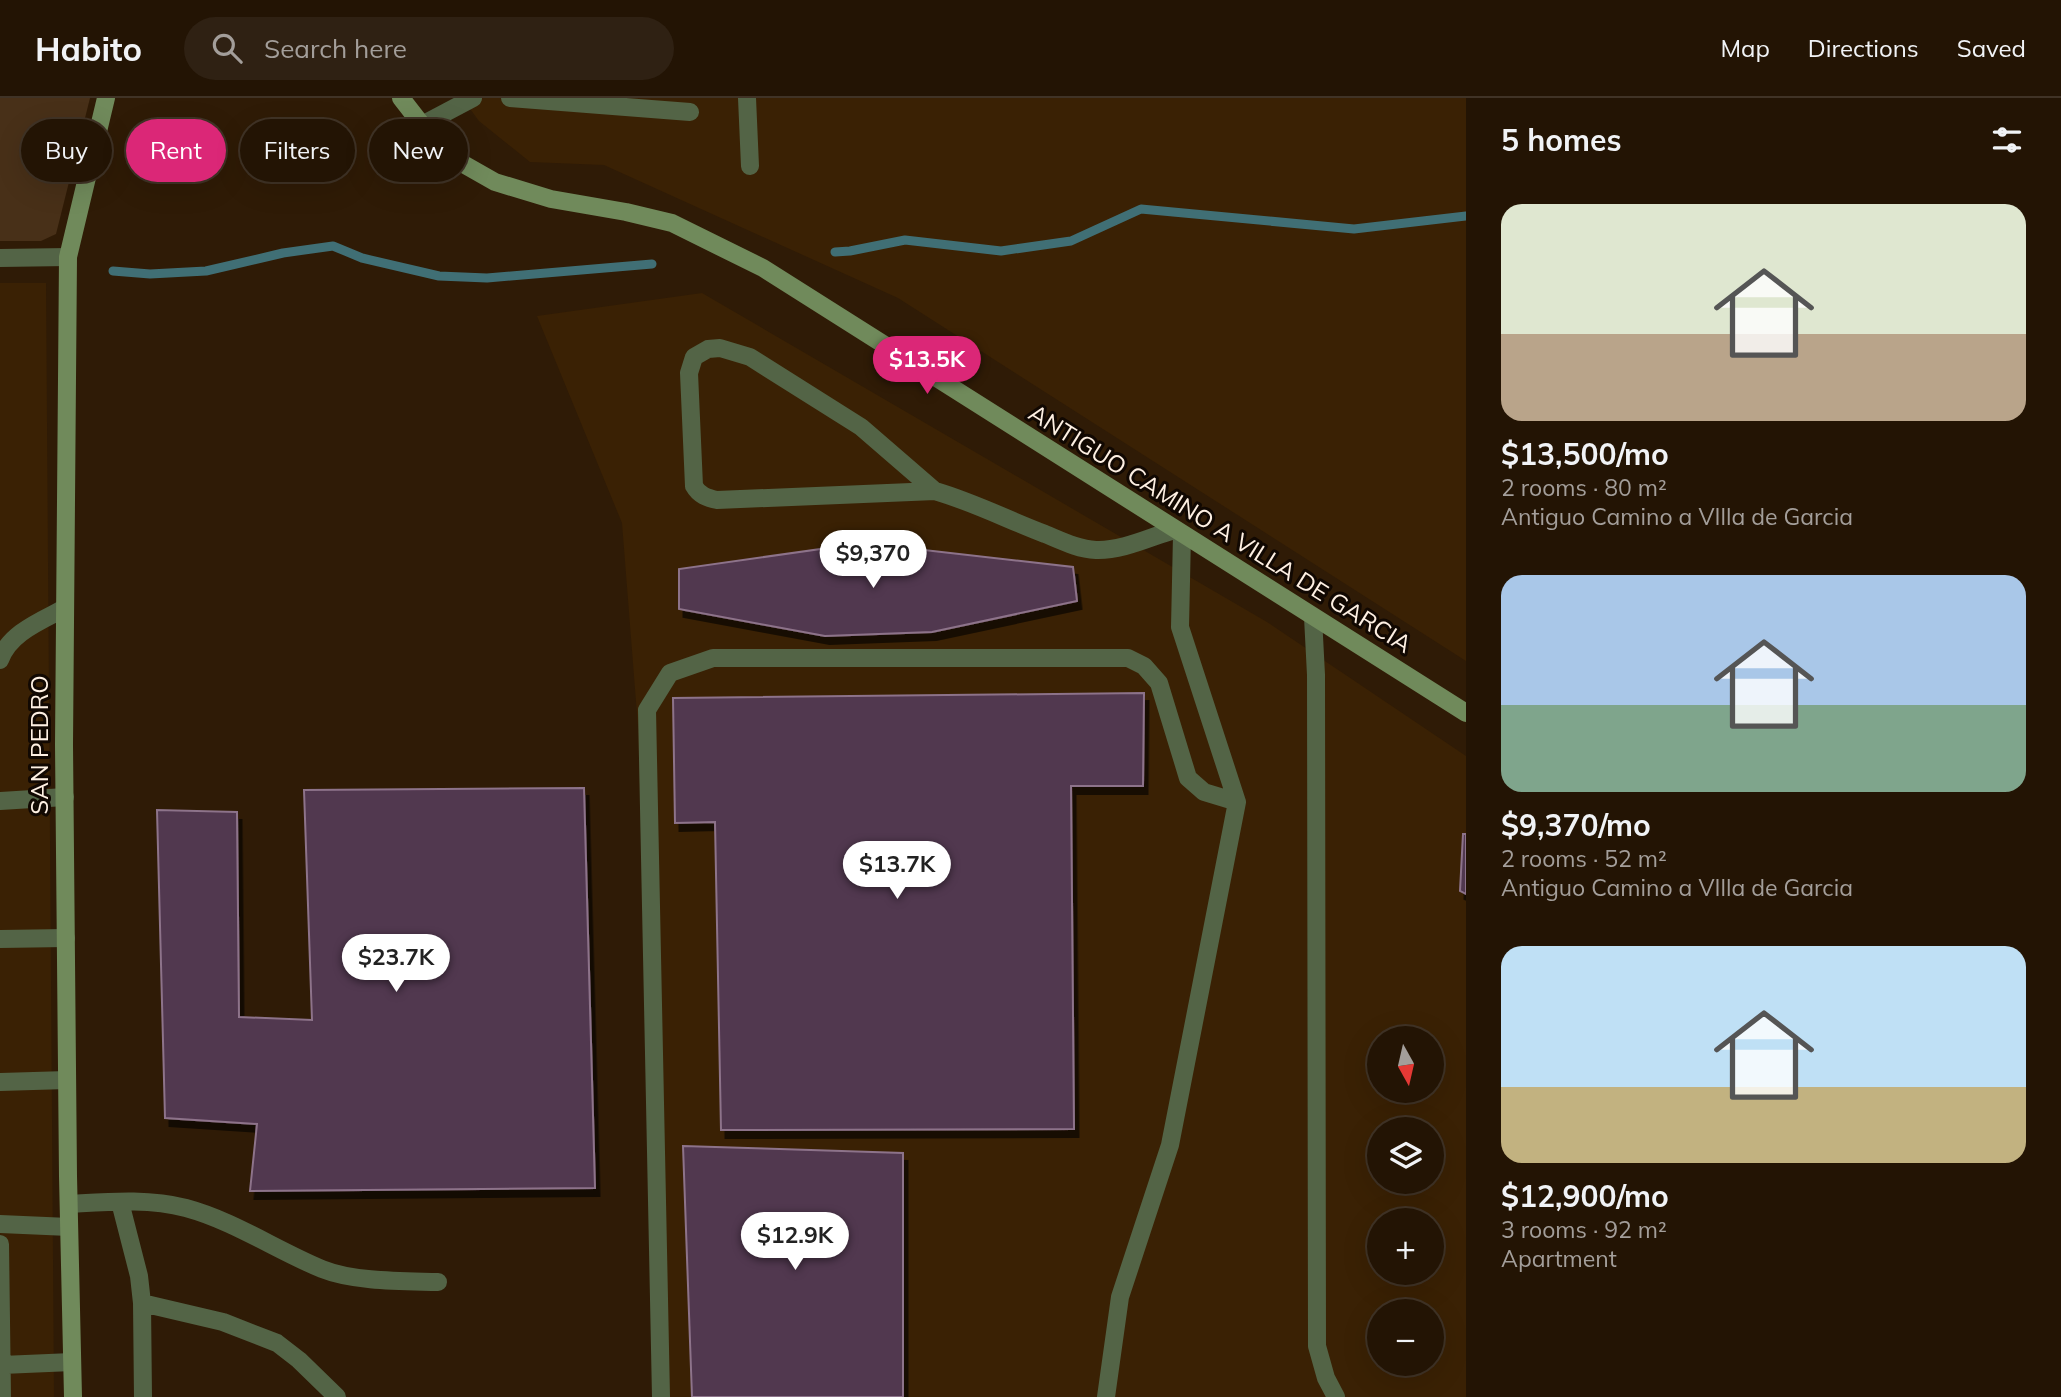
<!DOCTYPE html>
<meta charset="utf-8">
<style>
:root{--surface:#231404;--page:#2f2113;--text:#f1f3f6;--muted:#a39e9a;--line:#403326;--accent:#db2777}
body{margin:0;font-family:Mulish,sans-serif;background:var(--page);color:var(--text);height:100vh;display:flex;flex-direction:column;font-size:26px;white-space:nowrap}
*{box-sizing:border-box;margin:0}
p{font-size:23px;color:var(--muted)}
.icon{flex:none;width:38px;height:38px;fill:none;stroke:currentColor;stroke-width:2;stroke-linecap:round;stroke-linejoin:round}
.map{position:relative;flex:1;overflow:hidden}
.panel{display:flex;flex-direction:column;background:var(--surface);width:595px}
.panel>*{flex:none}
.hud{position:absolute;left:21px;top:21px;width:665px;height:63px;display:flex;gap:14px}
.needle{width:46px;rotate:172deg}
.controls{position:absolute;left:1367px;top:928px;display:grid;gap:14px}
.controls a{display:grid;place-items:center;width:77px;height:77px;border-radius:50%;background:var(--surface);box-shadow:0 7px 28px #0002,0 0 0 2px var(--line);font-size:35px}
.price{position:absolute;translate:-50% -60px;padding:0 16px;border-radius:24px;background:#fff;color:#222;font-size:23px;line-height:46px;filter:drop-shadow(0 2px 4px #0008)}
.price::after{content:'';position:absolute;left:50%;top:42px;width:21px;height:16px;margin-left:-10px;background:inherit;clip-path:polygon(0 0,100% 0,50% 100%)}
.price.on{background:var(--accent);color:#fff}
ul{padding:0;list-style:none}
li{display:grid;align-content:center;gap:14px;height:371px;padding:0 35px}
li span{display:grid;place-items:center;height:217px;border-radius:21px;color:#555}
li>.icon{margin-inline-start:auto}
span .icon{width:126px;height:126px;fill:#fffc;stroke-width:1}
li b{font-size:30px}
h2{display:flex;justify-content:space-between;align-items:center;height:84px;padding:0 35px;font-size:30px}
.chip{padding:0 24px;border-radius:32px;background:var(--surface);box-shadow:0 7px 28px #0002,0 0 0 2px var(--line);font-size:24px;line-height:63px}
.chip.on{background:var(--accent);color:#fff}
header{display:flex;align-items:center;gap:42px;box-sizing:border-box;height:98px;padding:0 35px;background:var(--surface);border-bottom:2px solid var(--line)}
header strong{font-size:33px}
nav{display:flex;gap:38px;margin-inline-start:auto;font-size:24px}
.search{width:490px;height:63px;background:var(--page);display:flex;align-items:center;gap:18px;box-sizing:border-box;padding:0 24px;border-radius:38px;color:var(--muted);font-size:26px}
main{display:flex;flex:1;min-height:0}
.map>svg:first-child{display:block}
</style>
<header>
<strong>Habito</strong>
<div class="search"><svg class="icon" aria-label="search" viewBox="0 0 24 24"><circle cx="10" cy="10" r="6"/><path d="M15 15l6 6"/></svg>Search here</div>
<nav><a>Map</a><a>Directions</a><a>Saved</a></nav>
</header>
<main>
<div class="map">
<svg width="1466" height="1299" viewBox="0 0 1466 1299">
<defs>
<filter id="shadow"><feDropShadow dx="4.5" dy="8" stdDeviation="0" flood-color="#0009"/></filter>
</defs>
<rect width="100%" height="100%" fill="#2f1b06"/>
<path fill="#3a2104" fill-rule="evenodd" d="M462,0h1004v563l-568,-363 -294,-133 -74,-3 -51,-41z
M0,185h46l8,1114h-54z
M702,195l565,329 199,134v641h-807l-21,-670 -16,-204 -85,-207zM1379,940h53v52h-53zM1379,1031h53v52h-53zM1379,1122h53v52h-53zM1379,1213h53v52h-53z"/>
<path fill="#483018" d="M0,0h90l-34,136 -15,7h-41z"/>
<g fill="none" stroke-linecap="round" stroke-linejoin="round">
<path stroke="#406f75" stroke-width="9" d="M835,154l15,-1 55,-11 96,11 70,-10 70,-32 213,20 112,-13
M113,173l37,3 56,-3 77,-18 50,-7 29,12 77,18 48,2 165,-14"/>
</g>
<path fill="#51374f" stroke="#8d738a" stroke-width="2" filter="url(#shadow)" d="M863,445l210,24 4,34 -145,31 -107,4 -146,-27v-40z
M1144,595l-1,93h-72l3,343 -353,1 -6,-308 -40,1 -2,-125z
M584,690l11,400 -345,3 7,-67 -92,-6 -8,-308 80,2 2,205 73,3 -8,-230z
M1463,736h3v60l-6,-3z
M683,1048l220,7v244h-211z"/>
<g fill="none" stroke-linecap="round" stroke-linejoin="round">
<path stroke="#536446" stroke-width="18" d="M510,0l180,14
M747,0l3,68
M422,27l51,-27
M935,393l-74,-64 -111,-70 -30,-9 -12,1 -14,8 -5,16 5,113c5,9 13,12 23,14l218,-9c38,11 73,29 110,43 17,7 33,15 51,16 26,1 54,-13 78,-20
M1313,519l3,58 1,671 9,32 10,19
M0,562c9,-27 41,-39 65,-52
M0,703l65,-4
M0,841l66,-1
M0,984l67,-2
M120,1104l19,74 3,27 81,19 54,21 22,17 38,37
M69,1106c37,-2 79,-6 117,4 48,13 90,42 136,61 32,13 82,12 116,13
M0,1126l69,3
M0,1146l2,153
M142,1205l1,94
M2,1267l70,-3
M661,1299l-14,-687 23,-37 43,-15h415l16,8 15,17 29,95 16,14 33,10
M1106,1299l14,-100 50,-152 67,-343 -57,-175 2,-92"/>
<path stroke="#536446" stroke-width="18" d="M0,160l68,-1"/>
<path stroke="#708a5b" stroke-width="18" d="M401,0l21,27 29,32 44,25 56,17 75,13 46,11 91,45 703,445
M73,1299l-5,-221 -4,-431 4,-488 38,-159"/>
</g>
<g text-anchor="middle" stroke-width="6" stroke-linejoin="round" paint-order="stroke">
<g font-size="24" fill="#fef0e3" stroke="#110802">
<text transform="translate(1220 431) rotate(32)" y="8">ANTIGUO CAMINO A VILLA DE GARCIA</text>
<text transform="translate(40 647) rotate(-90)" y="8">SAN PEDRO</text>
</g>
</g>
</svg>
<div class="controls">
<a><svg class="needle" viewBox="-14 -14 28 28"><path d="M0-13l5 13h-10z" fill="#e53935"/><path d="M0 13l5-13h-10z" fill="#a39e9a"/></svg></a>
<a><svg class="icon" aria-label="layers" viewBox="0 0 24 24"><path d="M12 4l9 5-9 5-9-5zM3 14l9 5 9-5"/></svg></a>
<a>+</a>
<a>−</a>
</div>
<b class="price on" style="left:927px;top:298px">$13.5K</b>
<b class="price" style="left:873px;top:492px">$9,370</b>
<b class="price" style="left:897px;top:803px">$13.7K</b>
<b class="price" style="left:396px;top:896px">$23.7K</b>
<b class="price" style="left:795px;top:1174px">$12.9K</b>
<div class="hud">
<a class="chip">Buy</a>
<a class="chip on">Rent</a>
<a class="chip">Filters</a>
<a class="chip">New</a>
</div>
</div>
<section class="panel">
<h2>5 homes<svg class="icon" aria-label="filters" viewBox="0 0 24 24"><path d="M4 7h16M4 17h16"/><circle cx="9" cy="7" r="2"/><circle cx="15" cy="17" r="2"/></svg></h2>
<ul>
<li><span style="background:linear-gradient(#dfe7d0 60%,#b9a48a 0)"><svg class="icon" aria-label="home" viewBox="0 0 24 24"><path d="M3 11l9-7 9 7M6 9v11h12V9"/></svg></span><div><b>$13,500/mo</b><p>2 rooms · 80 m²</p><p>Antiguo Camino a VIlla de Garcia</p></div></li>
<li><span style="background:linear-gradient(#a9c7e8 60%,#7fa58c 0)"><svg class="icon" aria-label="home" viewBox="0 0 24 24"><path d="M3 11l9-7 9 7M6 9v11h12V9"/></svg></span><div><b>$9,370/mo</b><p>2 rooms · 52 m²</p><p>Antiguo Camino a VIlla de Garcia</p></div></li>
<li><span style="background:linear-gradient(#bfe0f5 65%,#c2b280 0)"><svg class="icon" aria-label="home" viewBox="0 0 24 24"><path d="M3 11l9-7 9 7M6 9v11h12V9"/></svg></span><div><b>$12,900/mo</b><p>3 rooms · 92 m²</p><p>Apartment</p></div></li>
</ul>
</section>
</main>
